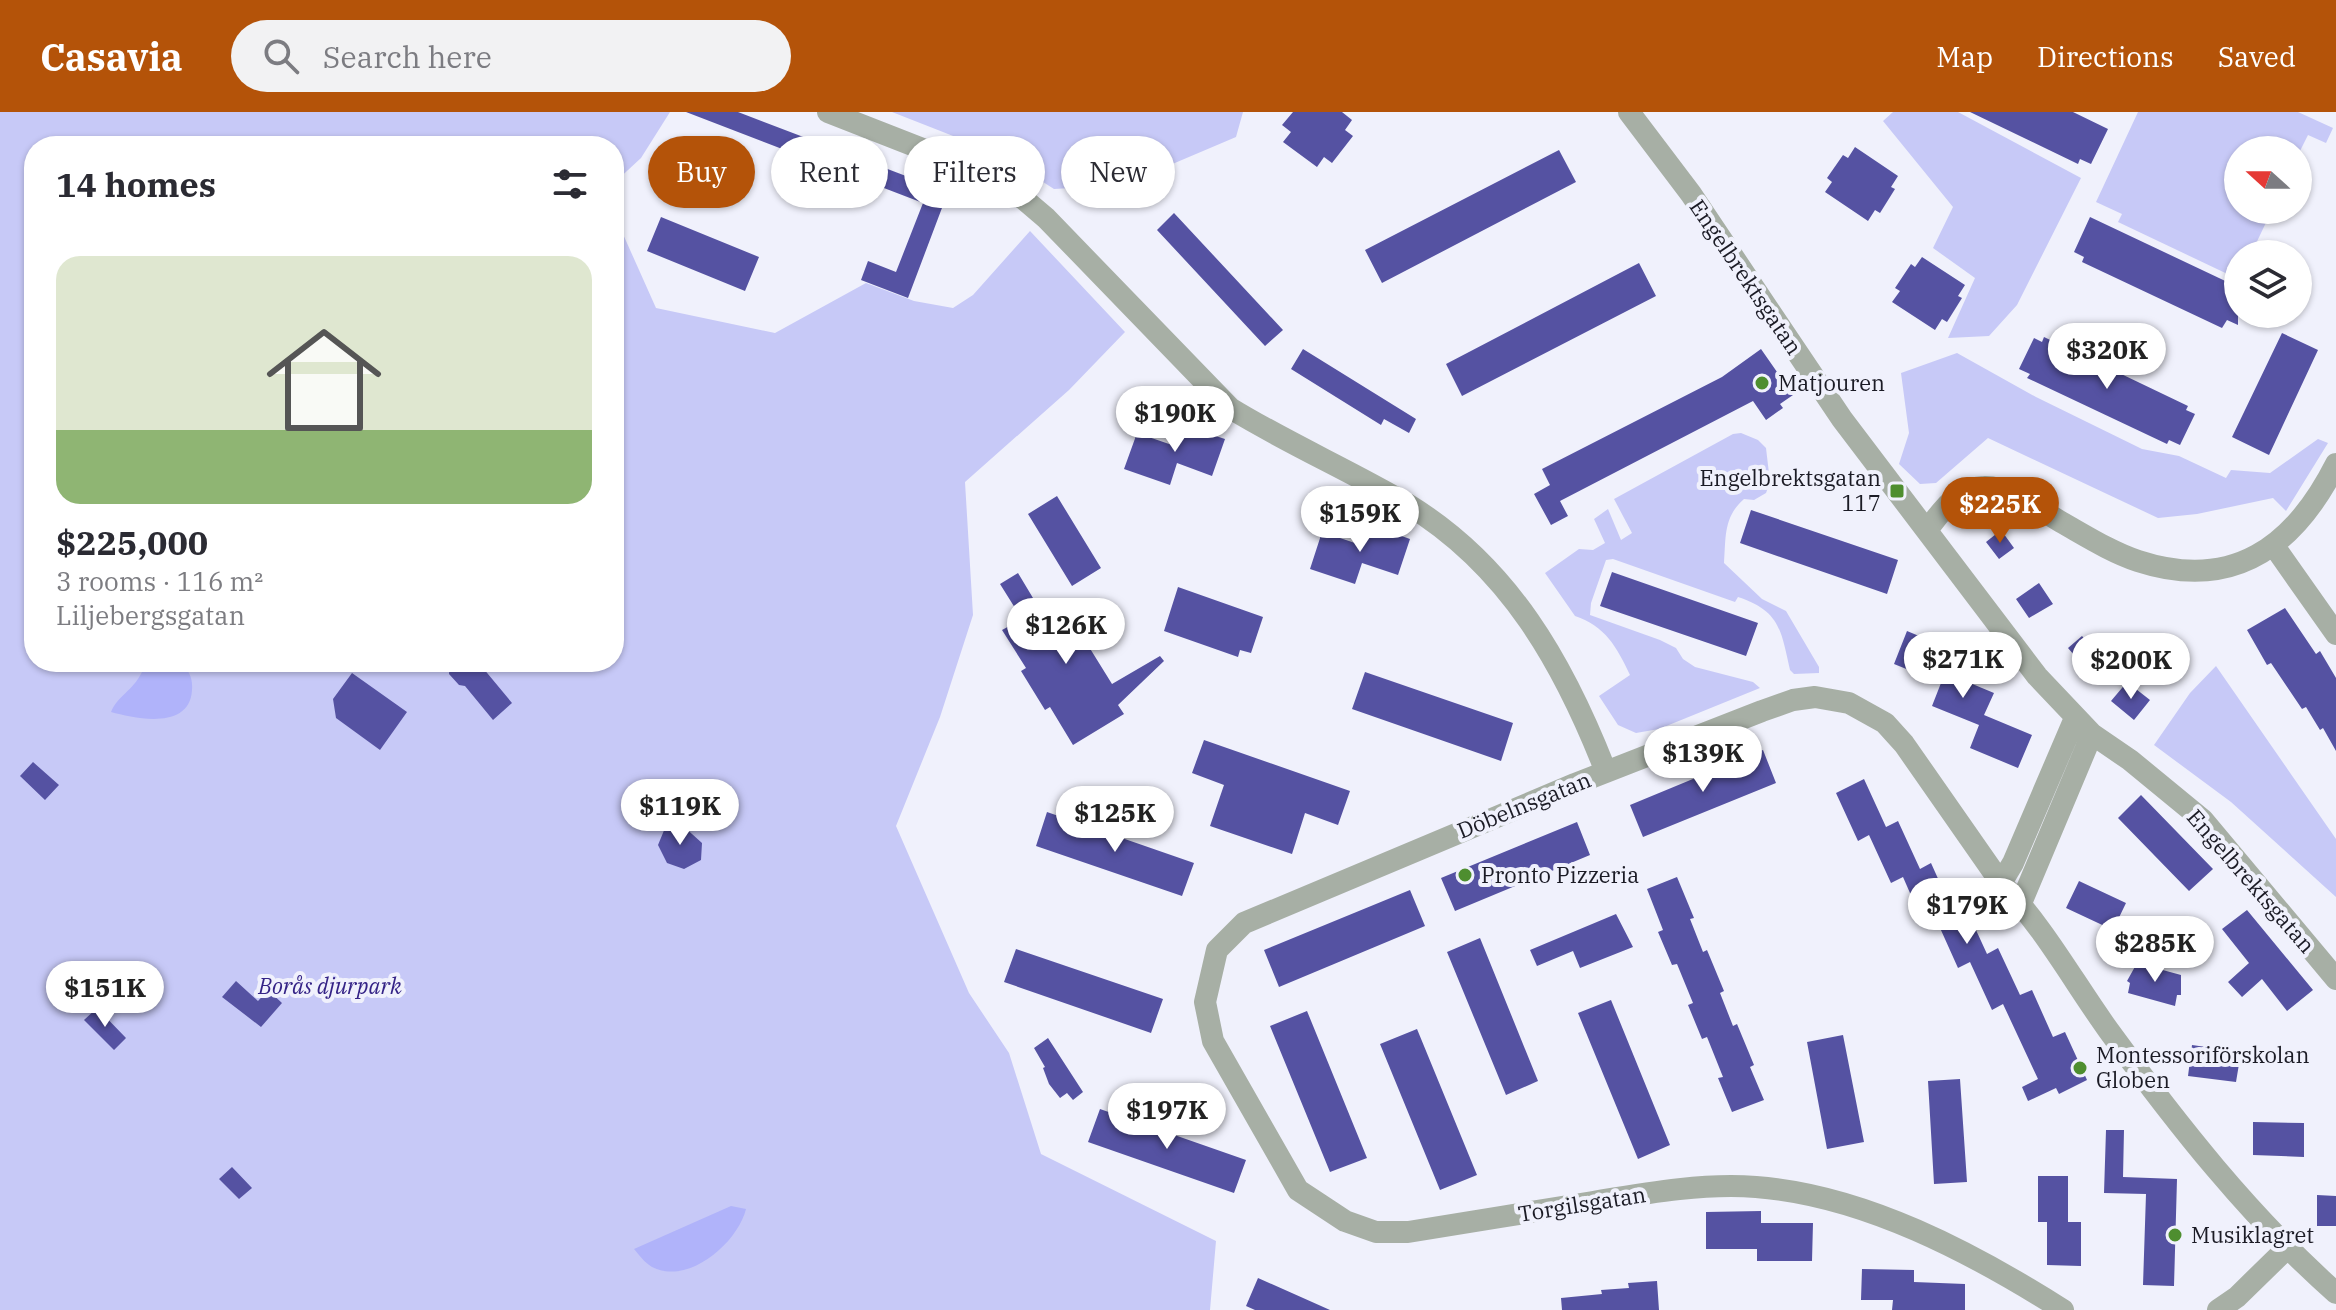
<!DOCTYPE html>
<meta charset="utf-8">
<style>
:root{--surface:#fff;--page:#f2f2f3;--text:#2b2b33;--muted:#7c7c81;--accent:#b45309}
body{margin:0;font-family:"IBM Plex Serif",serif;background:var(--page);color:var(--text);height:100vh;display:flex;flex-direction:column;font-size:30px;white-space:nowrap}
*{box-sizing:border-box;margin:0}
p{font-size:26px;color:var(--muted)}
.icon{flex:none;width:44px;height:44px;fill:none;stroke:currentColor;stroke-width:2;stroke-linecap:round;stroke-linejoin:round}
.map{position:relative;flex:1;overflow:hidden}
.side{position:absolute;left:24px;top:24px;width:600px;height:536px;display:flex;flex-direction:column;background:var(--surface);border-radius:32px;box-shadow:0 2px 6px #0004}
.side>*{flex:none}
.top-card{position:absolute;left:648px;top:24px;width:760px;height:72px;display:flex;gap:16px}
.needle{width:52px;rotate:291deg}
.tools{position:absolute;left:2224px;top:24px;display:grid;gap:16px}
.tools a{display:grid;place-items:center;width:88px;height:88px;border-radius:50%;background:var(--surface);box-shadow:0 2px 6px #0004;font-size:40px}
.price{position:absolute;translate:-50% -68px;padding:0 18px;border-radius:28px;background:#fff;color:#222;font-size:26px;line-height:52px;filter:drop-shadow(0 2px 4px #0008)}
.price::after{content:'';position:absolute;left:50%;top:48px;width:24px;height:18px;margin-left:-12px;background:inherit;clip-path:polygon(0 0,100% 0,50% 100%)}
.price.on{background:var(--accent);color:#fff}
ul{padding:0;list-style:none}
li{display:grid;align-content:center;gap:16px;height:424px;padding:0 32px}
li span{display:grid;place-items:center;height:248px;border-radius:24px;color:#555}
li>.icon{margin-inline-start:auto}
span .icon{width:144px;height:144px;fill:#fffc;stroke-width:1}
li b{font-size:34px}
h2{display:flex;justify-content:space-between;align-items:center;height:96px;padding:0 32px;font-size:34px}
.pill{padding:0 28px;border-radius:36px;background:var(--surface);box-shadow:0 2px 6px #0004;font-size:28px;line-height:72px}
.pill.on{background:var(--accent);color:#fff}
header{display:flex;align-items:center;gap:48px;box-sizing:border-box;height:112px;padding:0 40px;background:var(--accent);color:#fff}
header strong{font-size:38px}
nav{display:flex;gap:44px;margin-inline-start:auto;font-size:28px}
.search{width:560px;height:72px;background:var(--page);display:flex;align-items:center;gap:20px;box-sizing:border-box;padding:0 28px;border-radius:44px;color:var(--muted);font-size:30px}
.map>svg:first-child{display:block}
</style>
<header>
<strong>Casavia</strong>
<div class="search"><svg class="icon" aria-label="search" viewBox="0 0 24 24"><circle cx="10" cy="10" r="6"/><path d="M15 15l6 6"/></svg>Search here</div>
<nav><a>Map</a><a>Directions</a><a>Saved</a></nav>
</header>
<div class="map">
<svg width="2336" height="1198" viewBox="0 0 2336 1198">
<rect width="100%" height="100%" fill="#f0f1fc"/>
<path fill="#c7c9f7" d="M0,0h670l-29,46 -27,25v-37h-580v516h580v-448l42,94 119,25 91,-50 48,18 39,7 20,-13 57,-64 95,101 -56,58 -104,92 8,133 -33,102 -44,109 73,167 40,60 32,101 175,87 -6,69h-1210z
M892,0h351l-7,25 -113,48 -69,4 -55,-35z
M1893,0h65l123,66 -64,127 -28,31 -41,2 27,-60 -42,-30 20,-41 -70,-86z
M2138,0h160l35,16 -7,15 -18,-8 -10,20v-5h-60v60h34l-21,44h-13v25l-120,-57 4,-8 -26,-12z
M1957,241l79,44 106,52 37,7 47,22 5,-8 39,3 48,-34 10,4 -42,68 -13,-13 -76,16 -39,4 -170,-80 -52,45 -16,1 -21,-20 10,-31 -8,-60z
M1741,321l17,7 8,8 4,34 -4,11 -12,7 -10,-1c-21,18 -18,40 -20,64l38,36 24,12 33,56v6l-25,1 -4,-4c-9,-40 -10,-59 -52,-73l-3,5 -122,-43 -7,1 -15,43 -1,12 70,25 16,8 7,11 12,8 58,15 7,6 -101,41 -23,4 -18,-8 -19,-29 31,-21c-13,-28 -25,-49 -55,-59l-30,-43 34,-24 14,1 12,-7 -11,-24 14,-10 13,31 11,-7 -18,-34 119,-65z
M2216,554l120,173v58l-105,-95 -77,-57 36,-52z"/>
<path fill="#b0b3fa" d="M141,550h39c9,8 13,16 12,28 -2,40 -56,29 -81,22 7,-17 21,-20 31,-40l-4,-6z
M731,1094l15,3c-8,33 -57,77 -94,58 -7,-4 -13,-12 -18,-18z"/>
<path fill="#5552a2" d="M686,0h52l210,80 -40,106 -47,-18 7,-19 28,11 27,-69z
M1293,0h49l10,8 -7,10 8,6 -21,27 -8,-6 -7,10 -34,-25 8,-10 -9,-7z
M1970,0h103l35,17 -17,35 -11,-5 -2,5z
M1855,35l43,29 -7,11 4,2 -15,24 -5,-3 -7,11 -43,-29 7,-10 -5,-4 16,-23 5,3z
M1559,38l17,32 -194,101 -17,-33z
M1174,101l109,117 -18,16 -108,-116z
M661,105l98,40 -14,34 -98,-40z
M2090,105l148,70v38l-11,-5 -5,8 -140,-66 2,-5 -10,-5z
M1922,145l43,28 -7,11 4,2 -15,24 -5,-3 -7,11 -43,-28 8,-11 -5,-3 16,-24 4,3z
M1639,151l17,33 -194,100 -16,-32z
M2282,221l36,17 -49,105 -37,-18z
M2044,225l144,69 -2,4 9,4 -15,31 -11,-5 -2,4 -140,-66 3,-4 -11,-5 15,-31 8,4z
M1303,237l113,70 -7,14 -25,-14 -3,6 -90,-56z
M1761,237l32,46 -13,9 3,4 -17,12 -13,-19 -193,100 8,15 -17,9 -17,-31 16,-9 -8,-16 180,-92z
M1179,312l46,15 -13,37 -35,-13 -7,22 -46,-16 13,-36 35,12z
M1057,384l44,72 -29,18 -44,-72z
M1751,398l147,50 -11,34 -147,-51z
M1365,411l45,16 -12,36 -36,-12 -7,21 -45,-15 12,-37 36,12z
M2001,418l13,18 -15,11 -13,-17z
M1612,460l146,51 -12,33 -146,-50z
M1018,461l21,35 15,-9 23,38 4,-3 31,50 48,-28 4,5 -46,44 6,9 -51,31 -23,-38 -5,3 -24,-39 5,-3 -24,-38 20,-11 -22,-35z
M2039,471l14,21 -24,14 -13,-19z
M1178,475l85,30 -12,36 -11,-3 -2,7 -74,-26z
M2285,496l31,46 4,-3 16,27v73l-13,-23 -3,2 -14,-23 -4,2 -31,-46 -4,2 -20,-35z
M1907,519l48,20 -9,22 48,20 -10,22 48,20 -14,33 -48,-20 9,-23 -47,-19 9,-23 -47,-19z
M2082,524l18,21 -14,12 -18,-21z
M2138,531l15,14 -13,13 -15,-13z
M450,550h28l34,41 -19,17 -28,-34 -6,-1 -10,-11z
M1365,560l148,51 -12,38 -149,-52z
M352,561l55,39 -27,38 -44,-32 -3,-19z
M2127,570l23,18 -16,20 -23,-19z
M1204,628l146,51 -12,34 -33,-12 -13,41 -82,-28 14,-41 -32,-12z
M1763,638l13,33 -133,54 -13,-32z
M33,650l26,23 -14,15 -25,-24z
M1864,667l22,48 12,-6 22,48 11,-6 22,49 12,-6 22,48 11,-6 22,47 12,-5 21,47 12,-5 22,48 -28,14 -3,-6 -28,13 -6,-14 16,-8 -35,-75 -11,6 -22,-48 -12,6 -22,-49 -12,6 -21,-48 -12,6 -22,-48 -11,6 -22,-48z
M2141,683l72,74 -24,22 -71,-73z
M1047,700l147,51 -12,33 -146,-50z
M1577,710l13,33 -135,56 -14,-33z
M682,713l20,18 -1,17 -17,9 -17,-6 -9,-18 7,-17z
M1677,765l17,41 -4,1 13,33 4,-2 17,41 -4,2 13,33 4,-2 17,41 -4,2 14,33 -32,12 -14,-34 5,-1 -16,-40 -5,2 -14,-34 5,-2 -16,-39 -5,1 -14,-33 5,-2 -16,-41z
M2079,769l47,22 -13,27 -47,-22z
M1410,778l15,36 -146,61 -15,-37z
M2247,798l66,80 -26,21 -25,-32 -20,18 -14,-15 21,-19 -27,-34z
M1616,802l17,33 -53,21 -7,-17 -36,15 -7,-16z
M1480,826l58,143 -32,14 -59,-143z
M1016,837l147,50 -12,34 -147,-51z
M2137,851l44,12v20h-4l-2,11 -47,-13 2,-10 -3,-2z
M236,869l22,20 10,-11 14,13 -21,24 -39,-30z
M1611,888l59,145 -32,14 -60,-146z
M97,896l29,30 -12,12 -30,-30z
M1307,899l60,147 -37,14 -60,-146z
M1417,917l60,146 -37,15 -60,-146z
M1843,923l21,107 -37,7 -20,-107z
M1048,926l35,54 -10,8 -6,-7 -7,5 -11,-14 -6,-16 2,-1 -11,-19z
M2192,933l49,7 -5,30 -48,-6z
M1960,967l7,103 -33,2 -6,-103z
M1100,997l146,51 -12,33 -146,-51z
M2253,1010l51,1v34l-51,-2z
M2106,1018h18l-1,47 54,2 -3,107 -31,-1 3,-91 -42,-1z
M232,1055l20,21 -13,11 -20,-20z
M2038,1064h30v46h13v44l-34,-1v-43h-9z
M2317,1083l19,1v30h-19z
M1761,1099v12h52l-1,38h-55v-12h-51v-37z
M1862,1157l52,1v12l51,2v26h-73l1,-10h-32z
M1258,1166l72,32h-75l-9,-4z
M1657,1169l2,29h-97l-1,-12 41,-4 -1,-4 28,-2 -1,-5z"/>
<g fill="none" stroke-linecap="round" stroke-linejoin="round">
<path stroke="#a7afa5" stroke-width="22" d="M828,0l161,63 24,15 33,28 184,190c57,35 119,62 177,96 102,62 157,160 199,268
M1629,0l62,82 151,225 195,257 55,58 38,26 73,60 133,159
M1927,418c15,-19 30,-43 57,-43 26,-1 56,23 77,35 25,14 50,30 77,39 95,31 156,-14 198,-97
M2274,434l62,88
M2001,771l12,-20 62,-145
M2021,791l71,-169
M2063,1198c-90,-57 -199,-115 -307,-123 -54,-4 -109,6 -163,15 -62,10 -123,20 -185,30h-32l-31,-11 -47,-31 -85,-149 -8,-39 12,-52 27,-27 331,-139 187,-73 31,-11 22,-3 34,6 36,20 19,21 97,139c43,44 72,98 108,148 68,93 140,185 227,262
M2218,1198l19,-13 49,-48"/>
</g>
<g fill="#4e8e2f" stroke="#f0f1fc" stroke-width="3">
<circle cx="1762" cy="271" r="8"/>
<rect x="1889" y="371" width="16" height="16" rx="4"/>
<circle cx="1465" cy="763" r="8"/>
<circle cx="2080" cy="956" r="8"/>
<circle cx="2175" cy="1123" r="8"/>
</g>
<g text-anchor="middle" stroke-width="8" stroke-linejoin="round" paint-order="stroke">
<g font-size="22" fill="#1b1b25" stroke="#f0f1fc">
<text transform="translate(1746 165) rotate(56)" y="8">Engelbrektsgatan</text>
<text transform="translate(1524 693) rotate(-22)" y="8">Döbelnsgatan</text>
<text transform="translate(2251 769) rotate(49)" y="8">Engelbrektsgatan</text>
<text transform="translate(1582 1092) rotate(-9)" y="8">Torgilsgatan</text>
</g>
<g font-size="22" fill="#1b1b25" stroke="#f0f1fc" text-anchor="start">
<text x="1778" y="279">Matjouren</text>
<text x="1881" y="374" text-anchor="end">Engelbrektsgatan<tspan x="1881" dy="25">117</tspan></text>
<text x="1481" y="771">Pronto Pizzeria</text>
<text x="2096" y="951">Montessoriförskolan<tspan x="2096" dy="25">Globen</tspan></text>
<text x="2191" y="1131">Musiklagret</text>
</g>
<g font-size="22" font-style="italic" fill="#342386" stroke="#f0f1fc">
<text x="330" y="882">Borås djurpark</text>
</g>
</g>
</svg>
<div class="tools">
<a><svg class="needle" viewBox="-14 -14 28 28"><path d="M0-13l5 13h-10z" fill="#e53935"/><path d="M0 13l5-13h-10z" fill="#7c7c81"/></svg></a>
<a><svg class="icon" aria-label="layers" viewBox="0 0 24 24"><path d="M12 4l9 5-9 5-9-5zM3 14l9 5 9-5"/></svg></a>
</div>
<b class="price" style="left:2107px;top:279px">$320K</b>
<b class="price" style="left:1175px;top:342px">$190K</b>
<b class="price on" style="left:2000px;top:433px">$225K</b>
<b class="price" style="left:1360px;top:442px">$159K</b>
<b class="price" style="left:1066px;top:554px">$126K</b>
<b class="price" style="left:1963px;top:588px">$271K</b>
<b class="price" style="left:2131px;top:589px">$200K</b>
<b class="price" style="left:1703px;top:682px">$139K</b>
<b class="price" style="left:680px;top:735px">$119K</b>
<b class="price" style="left:1115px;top:742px">$125K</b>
<b class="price" style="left:1967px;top:834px">$179K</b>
<b class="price" style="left:2155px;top:872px">$285K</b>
<b class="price" style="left:105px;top:917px">$151K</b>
<b class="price" style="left:1167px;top:1039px">$197K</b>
<div class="top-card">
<a class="pill on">Buy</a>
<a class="pill">Rent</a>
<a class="pill">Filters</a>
<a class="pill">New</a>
</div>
<section class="side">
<h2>14 homes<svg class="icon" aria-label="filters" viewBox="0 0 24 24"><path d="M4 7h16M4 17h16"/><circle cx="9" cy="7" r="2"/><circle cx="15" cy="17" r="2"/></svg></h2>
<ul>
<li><span style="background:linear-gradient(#dfe7d0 70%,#8fb573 0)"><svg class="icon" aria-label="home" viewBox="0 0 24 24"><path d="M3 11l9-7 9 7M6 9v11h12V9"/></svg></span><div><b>$225,000</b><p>3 rooms · 116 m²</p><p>Liljebergsgatan</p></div></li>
</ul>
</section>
</div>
